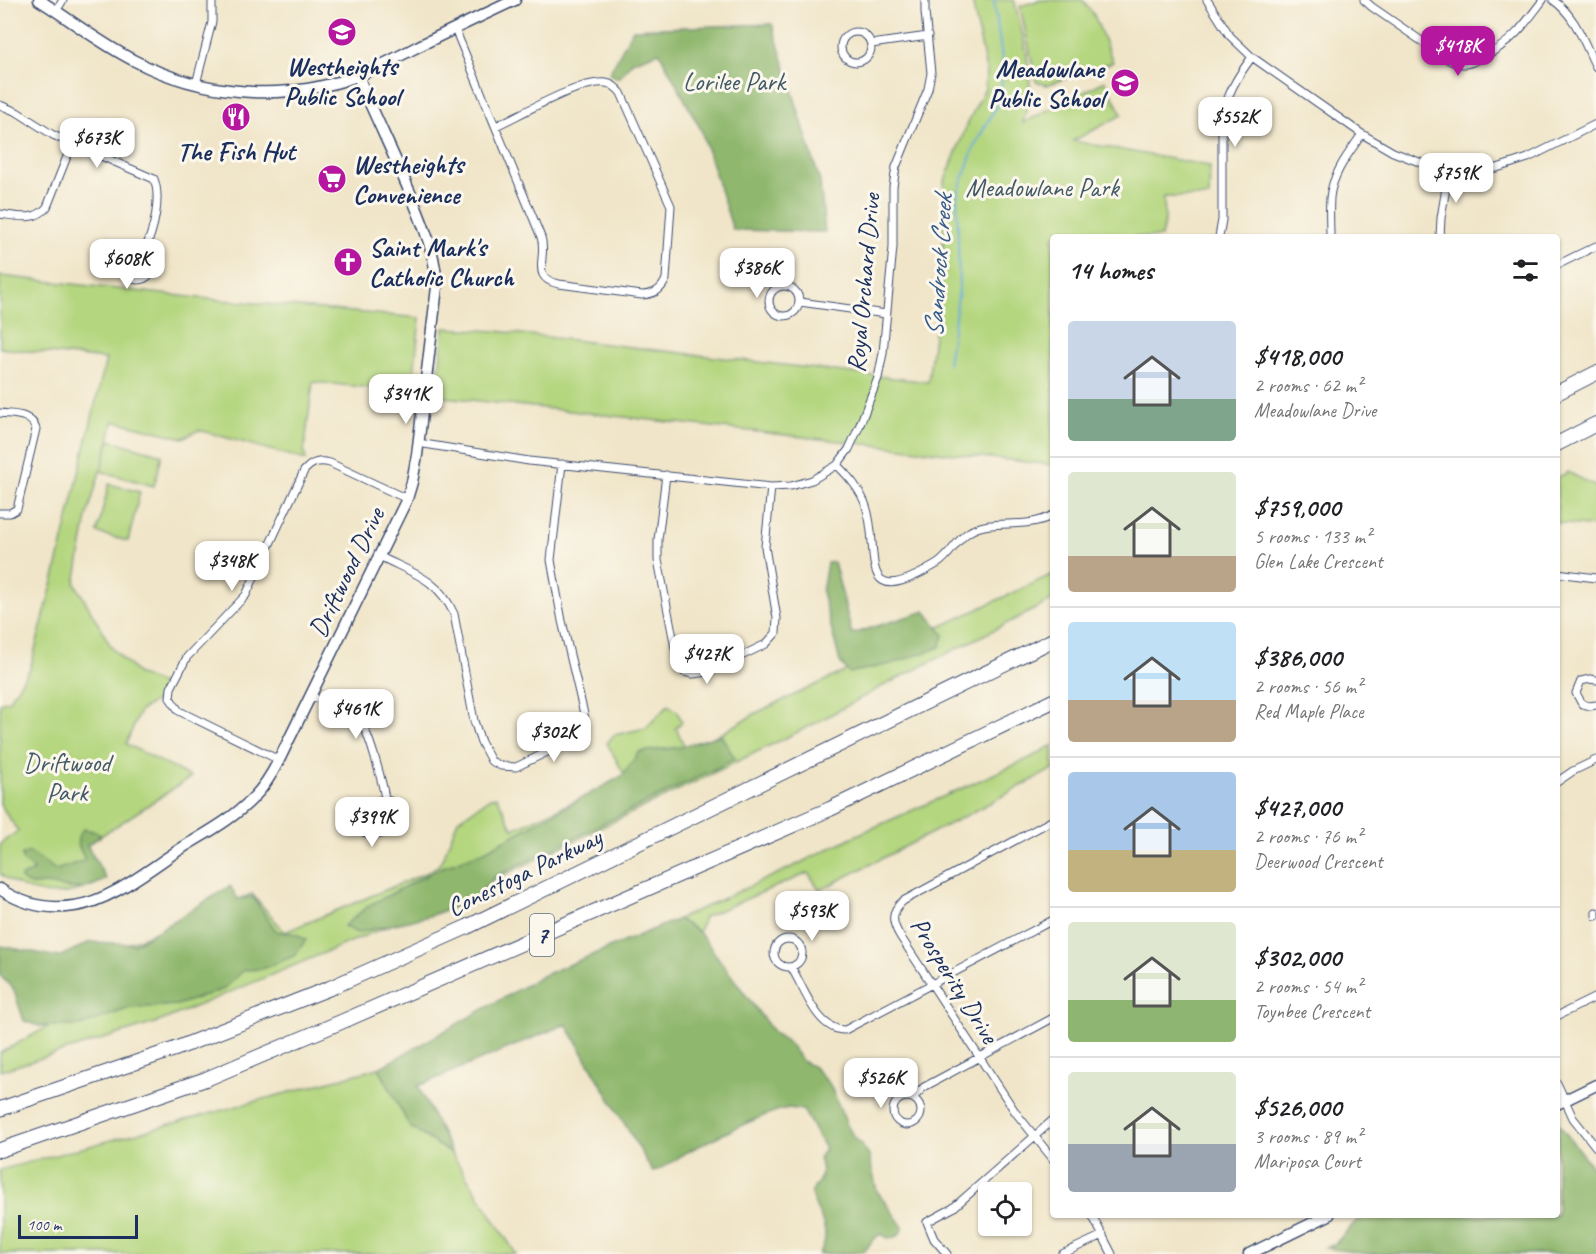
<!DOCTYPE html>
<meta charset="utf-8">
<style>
:root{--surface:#fff;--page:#f6f6f6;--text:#202124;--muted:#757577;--line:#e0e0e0;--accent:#b5179e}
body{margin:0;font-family:Caveat,sans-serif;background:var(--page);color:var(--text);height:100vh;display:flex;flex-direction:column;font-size:22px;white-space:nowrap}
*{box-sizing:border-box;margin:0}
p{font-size:20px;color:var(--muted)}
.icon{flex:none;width:33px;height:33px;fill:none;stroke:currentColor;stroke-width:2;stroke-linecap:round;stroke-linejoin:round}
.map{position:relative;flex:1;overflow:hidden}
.panel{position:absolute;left:1050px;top:234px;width:510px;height:984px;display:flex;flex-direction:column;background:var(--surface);border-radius:6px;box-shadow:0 2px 4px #0004}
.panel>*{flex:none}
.buttons{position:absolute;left:978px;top:1182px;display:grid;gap:12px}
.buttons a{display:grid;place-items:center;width:54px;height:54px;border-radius:6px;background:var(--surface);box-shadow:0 2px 4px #0004;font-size:30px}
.scale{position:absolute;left:18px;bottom:15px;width:120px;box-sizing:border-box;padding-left:6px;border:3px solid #1b2f5e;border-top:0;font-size:16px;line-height:21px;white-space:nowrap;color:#1b2f5e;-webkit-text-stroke:4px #fbf7ec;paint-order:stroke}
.price{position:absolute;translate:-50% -51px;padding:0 14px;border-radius:12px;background:#fff;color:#222;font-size:20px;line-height:39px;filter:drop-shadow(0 2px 3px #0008)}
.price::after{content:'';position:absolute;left:50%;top:36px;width:18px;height:14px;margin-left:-9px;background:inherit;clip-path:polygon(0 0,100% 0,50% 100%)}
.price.current{background:var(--accent);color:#fff}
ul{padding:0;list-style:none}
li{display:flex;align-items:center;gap:18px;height:150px;padding:0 18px}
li+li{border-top:2px solid var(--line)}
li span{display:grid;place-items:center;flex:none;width:168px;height:120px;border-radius:6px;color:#555}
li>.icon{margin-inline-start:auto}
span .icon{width:72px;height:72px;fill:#fffc;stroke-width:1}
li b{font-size:26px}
h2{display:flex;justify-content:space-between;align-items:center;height:72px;padding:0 18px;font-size:26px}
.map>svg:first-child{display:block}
</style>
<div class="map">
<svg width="1596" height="1254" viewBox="0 0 1596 1254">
<rect width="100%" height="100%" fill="#fbf7ec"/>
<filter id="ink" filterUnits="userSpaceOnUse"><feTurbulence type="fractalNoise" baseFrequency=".0167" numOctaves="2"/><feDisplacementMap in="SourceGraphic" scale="12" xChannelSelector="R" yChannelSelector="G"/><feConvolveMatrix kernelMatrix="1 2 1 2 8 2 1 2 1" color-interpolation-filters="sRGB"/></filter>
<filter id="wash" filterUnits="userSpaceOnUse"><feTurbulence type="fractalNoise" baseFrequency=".008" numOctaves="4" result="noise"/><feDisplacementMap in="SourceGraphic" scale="24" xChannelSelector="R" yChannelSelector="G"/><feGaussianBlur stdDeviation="1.35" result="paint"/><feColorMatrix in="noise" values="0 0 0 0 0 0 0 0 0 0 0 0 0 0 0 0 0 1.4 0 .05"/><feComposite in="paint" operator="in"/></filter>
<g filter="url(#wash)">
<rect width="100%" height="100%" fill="#f0e5c8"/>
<path fill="#b4d67e" stroke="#68826e" stroke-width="1.5" d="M972,0h42c7,27 15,57 16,85 0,13 -4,26 -7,38l82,-42 17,34 -49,26 137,25 -1,31h-45l1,23 -4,17h-108v228l-617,-69 8,-68 52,3 432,51 14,-108 2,-91 24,-61 17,-33 1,-19z
M1041,0h42l11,15 19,47 -66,23 -11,-3 -16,-76z
M0,276l199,22 221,20 -8,74 -99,-10 -9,70 2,8 -107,-30 -16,8 -69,-17 -13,49 9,-30 52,15 -8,31 -54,-15 -13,46 -12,66 37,65 27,27 26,10 -3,12 -22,14 -14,33 65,33 -104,68 19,34c-38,20 -70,21 -106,-5v-30l18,-13 -18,-27v-101l9,-3 21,-31 26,-99 50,-211 -106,-11z
M1568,472l28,15v40l-39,-4v-45z
M109,484l31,8 -12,49 -31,-8z
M1053,574v26l-174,88 -65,36 -349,170 -304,127 -161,50v-18l53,-29 -20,-43 219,-87 33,38 141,-59 12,-7 5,-9 15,-37 32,-22 7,-1 16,32 94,-42 18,-11 -18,-33 7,-8 32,-7 22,-23 9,6 5,11 -6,6 10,21 40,-18 30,-18z
M1053,745v24l-80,43 -153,78 -12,-17 -104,44 -5,15 -21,-13 110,-50 60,-30 182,-81z
M379,1068l31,59 42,27 64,100h-516v-84z"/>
<path fill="#8fb76d" stroke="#557366" stroke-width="1.5" d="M772,24l48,158 5,50 -92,-2 -32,-100 -42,-78 -27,10 -13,16 -10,-4 24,-45z
M834,562l18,72 73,-23 19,24 -4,12 -49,17 -42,9 -9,-11 -18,-70 5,-29z
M721,735l14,24 -241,118 -18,22 -47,17 -72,17 -13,-7 24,-20 72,-38 45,-17 137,-75 17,-24 41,-5z
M84,829l13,3 4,4 -14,9 19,34c-18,10 -25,11 -45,8 -4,-1 -10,-3 -14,-3 -12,0 -15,5 -26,-5v-3l12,-4v-3l-11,-9v-5l8,-3 26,18 29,-10c-5,-12 -13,-21 -1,-31z
M230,886l8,13 15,-2 23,34 20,3 10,6 -12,16 -32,13 -18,1 -20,19 -47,16 -47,3 -50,18h-41l-15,-5 -11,-33 -13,-12v-30l59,11 31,-15 44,2 27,-15z
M678,919l21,13 75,101 15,10 13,18 12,6 16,18 17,40 8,14 6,5 8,12 8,35 26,36 -4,8 -9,4 -9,-5c-11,6 -11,12 -17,17 -11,3 -32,3 -45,3 15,-22 -1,-38 -8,-60 8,-18 15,-13 8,-36l6,-9 -22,-39c-5,0 -10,-2 -14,-2 -16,1 -96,39 -111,50 -9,6 -15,10 -25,14l-87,-148 -148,62 34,68 -42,-27 -31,-59 165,-93z
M1557,1122l39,50v82h-228l-43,-6 10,-4 25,-27 5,-2h192z"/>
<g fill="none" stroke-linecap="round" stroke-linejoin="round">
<path stroke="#69a9dc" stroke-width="2" d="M948,364l11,-74 -2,-94 17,-49 26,-48 3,-33 -9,-66"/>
</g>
</g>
<g filter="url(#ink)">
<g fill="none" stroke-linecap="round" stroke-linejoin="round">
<g stroke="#3b4a6e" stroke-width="9">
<path id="street" d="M1207,0l23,36 22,21 110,77 31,18 34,13 44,5 26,-2 31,-10 68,-34
M1364,0l8,7 77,53c13,7 22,4 34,-3 29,-14 41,-32 60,-57
M1553,0c23,16 31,43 43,67
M56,11l7,-11
M455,29l86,208c7,20 -12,41 18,47l83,11c12,-1 19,-4 24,-16l5,-73 -50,-113c-4,-5 -8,-9 -15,-10 -24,-4 -86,32 -110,43
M841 47a15 15 0 1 1 30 0a15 15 0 1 1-30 0Z
M871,44l57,-8
M196,84l16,-62v-22
M0,105l17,7 36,23 101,44c8,21 -1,53 -10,73
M0,214c17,2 35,8 47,-7l25,-63
M1219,237l3,-17v-99c4,-26 15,-44 30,-64
M1330,237c0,-13 -1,-26 0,-39 2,-24 19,-45 32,-64
M1440,237l1,-19 8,-49
M123 265a15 15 0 1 1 30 0a15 15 0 1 1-30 0Z
M1557,265l39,-19
M769 301a15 15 0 1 1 30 0a15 15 0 1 1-30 0Z
M800,302l86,12
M0,413c14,2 31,0 36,16l-19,80 -7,4h-10
M418,443l111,18 242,26 20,-1 21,-6 25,-15 12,-16 10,-22 19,-49 5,-25 10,-106v-60l3,-20 32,-78 3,-16 -6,-61v-12
M837,465c12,12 23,24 29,41 16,47 -13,108 71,58 13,-8 19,-24 32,-32 24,-15 55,-1 84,-17
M666,475l-8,65v20l19,98 7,14 9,2 15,-2 58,-28 10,-11 1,-15 -12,-71 6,-60
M379,556c33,17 59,22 75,58l20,107 7,21 10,19 10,5 15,1 54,-26 11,-10 4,-8 -1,-9 -22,-93 -11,-61 11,-96
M1557,573l39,5
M1596,680l-6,-1 -9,2 -5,12 6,11 8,2 6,-1
M311,696c15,7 34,13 47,23 10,7 25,66 27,80
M279,760l-100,-49 -9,-13 1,-10 16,-31 59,-62 58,-124c8,-9 15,-11 26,-8l77,36
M1557,782l16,-11 23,-11
M385,799c12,4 16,13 11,25 -8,9 -21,14 -32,8 -14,-18 4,-29 21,-33z
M1053,820l-150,81c-13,11 -11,22 -3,35l116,177 37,46
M1596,912v4
M774 953a14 14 0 1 1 28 0a14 14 0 1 1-28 0Z
M791,967c13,20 26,64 54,63l208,-110
M1557,1016l39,-19
M1557,1083l16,35 23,29
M893 1111a14 14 0 1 1 28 0a14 14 0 1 1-28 0Z
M913,1098l11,-11 129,-69
M1092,1215l20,39
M947,1254l-13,-15 -7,-17 26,-14 100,-88
M1062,1254l41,-19"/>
</g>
<g stroke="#3b4a6e" stroke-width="13">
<path id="secondary" d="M39,0c32,20 62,44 96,61 65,34 147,41 216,17 22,-7 42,-19 62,-29 34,-17 68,-33 102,-49
M0,889c22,15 47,21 74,17 38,-5 76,-38 108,-58 24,-15 51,-29 71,-50 11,-11 19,-24 26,-38l128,-261 5,-17 5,-27 20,-168c-2,-35 -13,-60 -26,-92 -17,-40 -36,-79 -53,-119
M1557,1104l39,-19
M1249,1254l80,-39"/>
</g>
<g stroke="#3b4a6e" stroke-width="16">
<path id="highway" d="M1557,393l39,-20
M1557,444l39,-20
M0,1109l175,-60 155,-61 137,-61 586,-287
M0,1150l206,-71 135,-57 489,-213 223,-108"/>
</g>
<use href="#street" stroke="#fff" stroke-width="7"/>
<use href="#secondary" stroke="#fff" stroke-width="10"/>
<use href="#highway" stroke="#fff" stroke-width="14"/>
</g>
</g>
<defs>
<g id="school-disc" transform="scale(1.5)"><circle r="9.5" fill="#b5179e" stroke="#fbf7ec"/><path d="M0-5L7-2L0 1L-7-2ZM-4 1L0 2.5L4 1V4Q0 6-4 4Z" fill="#fff"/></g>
<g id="restaurant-disc" transform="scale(1.5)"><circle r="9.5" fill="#b5179e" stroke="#fbf7ec"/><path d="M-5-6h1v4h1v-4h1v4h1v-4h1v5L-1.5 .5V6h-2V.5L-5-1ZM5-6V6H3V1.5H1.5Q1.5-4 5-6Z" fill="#fff"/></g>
<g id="supermarket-disc" transform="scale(1.5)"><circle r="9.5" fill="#b5179e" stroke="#fbf7ec"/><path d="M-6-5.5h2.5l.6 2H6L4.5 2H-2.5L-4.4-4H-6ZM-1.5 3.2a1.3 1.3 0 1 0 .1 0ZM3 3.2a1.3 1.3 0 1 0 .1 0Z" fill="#fff"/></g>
<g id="church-disc" transform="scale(1.5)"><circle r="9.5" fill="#b5179e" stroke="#fbf7ec"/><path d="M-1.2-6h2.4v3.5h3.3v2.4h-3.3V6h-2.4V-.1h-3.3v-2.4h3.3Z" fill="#fff"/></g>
</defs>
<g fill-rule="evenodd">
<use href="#school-disc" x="342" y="32"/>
<use href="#school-disc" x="1125" y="83"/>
<use href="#restaurant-disc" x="236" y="117"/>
<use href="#supermarket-disc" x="332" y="179"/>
<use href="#church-disc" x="348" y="262"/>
</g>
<g text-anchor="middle" stroke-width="6" stroke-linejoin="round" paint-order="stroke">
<rect fill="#fbf7ec" stroke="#5e6b89" stroke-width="1.5" x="530" y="914" width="24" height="42" rx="4.5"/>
<g font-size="24" font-weight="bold" fill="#1b2f5e">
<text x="542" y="943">7</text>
</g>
<g font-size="26" font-weight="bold" fill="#1b2f5e" stroke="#fbf7ec">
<text x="342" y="75">Westheights<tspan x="342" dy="30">Public School</tspan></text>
<text x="1104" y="77" text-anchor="end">Meadowlane<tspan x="1104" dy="30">Public School</tspan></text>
<text x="236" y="160">The Fish Hut</text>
<text x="353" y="173" text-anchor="start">Westheights<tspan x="353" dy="30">Convenience</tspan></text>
<text x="369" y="256" text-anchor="start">Saint Mark's<tspan x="369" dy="30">Catholic Church</tspan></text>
</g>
<g font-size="26" fill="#415966" stroke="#fbf7ec">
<text x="734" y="90">Lorilee Park</text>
<text x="1042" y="196">Meadowlane Park</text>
<text x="67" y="771">Driftwood<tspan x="67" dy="30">Park</tspan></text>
</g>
<g font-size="26" fill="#1b2f5e" stroke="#fbf7ec">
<text transform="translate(863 283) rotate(-85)" y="9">Royal Orchard Drive</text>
<text transform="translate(346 572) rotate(-64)" y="9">Driftwood Drive</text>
<text transform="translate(524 872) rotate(-26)" y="9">Conestoga Parkway</text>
<text transform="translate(955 980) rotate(58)" y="9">Prosperity Drive</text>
</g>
<g font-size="27" font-style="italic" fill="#365a8a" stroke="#fbf7ec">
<text transform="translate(938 266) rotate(-86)" y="9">Sandrock Creek</text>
</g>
</g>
</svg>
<div class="buttons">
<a><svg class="icon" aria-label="locate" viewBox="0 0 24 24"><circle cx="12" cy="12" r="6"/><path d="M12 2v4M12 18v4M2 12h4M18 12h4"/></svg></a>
</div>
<div class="scale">100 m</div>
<b class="price current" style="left:1458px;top:77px">$418K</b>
<b class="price" style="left:1235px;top:148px">$552K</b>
<b class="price" style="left:97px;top:169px">$673K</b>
<b class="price" style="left:1456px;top:204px">$759K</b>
<b class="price" style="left:127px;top:290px">$608K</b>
<b class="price" style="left:757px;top:299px">$386K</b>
<b class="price" style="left:406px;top:425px">$341K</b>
<b class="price" style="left:232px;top:592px">$348K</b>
<b class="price" style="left:707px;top:685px">$427K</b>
<b class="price" style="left:356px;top:740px">$461K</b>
<b class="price" style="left:554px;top:763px">$302K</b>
<b class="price" style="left:372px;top:848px">$399K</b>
<b class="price" style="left:812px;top:942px">$593K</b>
<b class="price" style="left:881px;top:1109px">$526K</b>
<section class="panel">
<h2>14 homes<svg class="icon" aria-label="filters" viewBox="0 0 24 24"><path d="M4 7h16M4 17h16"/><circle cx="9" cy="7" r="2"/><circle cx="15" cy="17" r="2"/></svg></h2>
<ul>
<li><span style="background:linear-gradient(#c9d6e8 65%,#7fa58c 0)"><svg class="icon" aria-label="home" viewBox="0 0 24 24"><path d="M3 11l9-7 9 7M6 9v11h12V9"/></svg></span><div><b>$418,000</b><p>2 rooms · 62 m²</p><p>Meadowlane Drive</p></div></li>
<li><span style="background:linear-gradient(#dfe7d0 70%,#b9a48a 0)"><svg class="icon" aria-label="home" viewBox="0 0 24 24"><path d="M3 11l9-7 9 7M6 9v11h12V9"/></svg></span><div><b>$759,000</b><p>5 rooms · 133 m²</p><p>Glen Lake Crescent</p></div></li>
<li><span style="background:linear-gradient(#bfe0f5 65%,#b9a48a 0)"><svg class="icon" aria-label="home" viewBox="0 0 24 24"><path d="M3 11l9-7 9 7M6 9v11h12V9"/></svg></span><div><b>$386,000</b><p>2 rooms · 56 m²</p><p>Red Maple Place</p></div></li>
<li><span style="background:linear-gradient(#a9c7e8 65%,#c2b280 0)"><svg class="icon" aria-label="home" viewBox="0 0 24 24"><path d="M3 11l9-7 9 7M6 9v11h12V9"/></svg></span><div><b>$427,000</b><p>2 rooms · 76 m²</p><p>Deerwood Crescent</p></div></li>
<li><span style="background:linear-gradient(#dfe7d0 65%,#8fb573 0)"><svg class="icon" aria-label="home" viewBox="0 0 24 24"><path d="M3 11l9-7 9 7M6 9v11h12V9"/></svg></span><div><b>$302,000</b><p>2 rooms · 54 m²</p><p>Toynbee Crescent</p></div></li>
<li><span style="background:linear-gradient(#dfe7d0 60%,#9aa5b1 0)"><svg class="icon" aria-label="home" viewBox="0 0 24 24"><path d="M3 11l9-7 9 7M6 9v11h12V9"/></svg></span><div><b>$526,000</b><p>3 rooms · 89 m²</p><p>Mariposa Court</p></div></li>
</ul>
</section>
</div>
